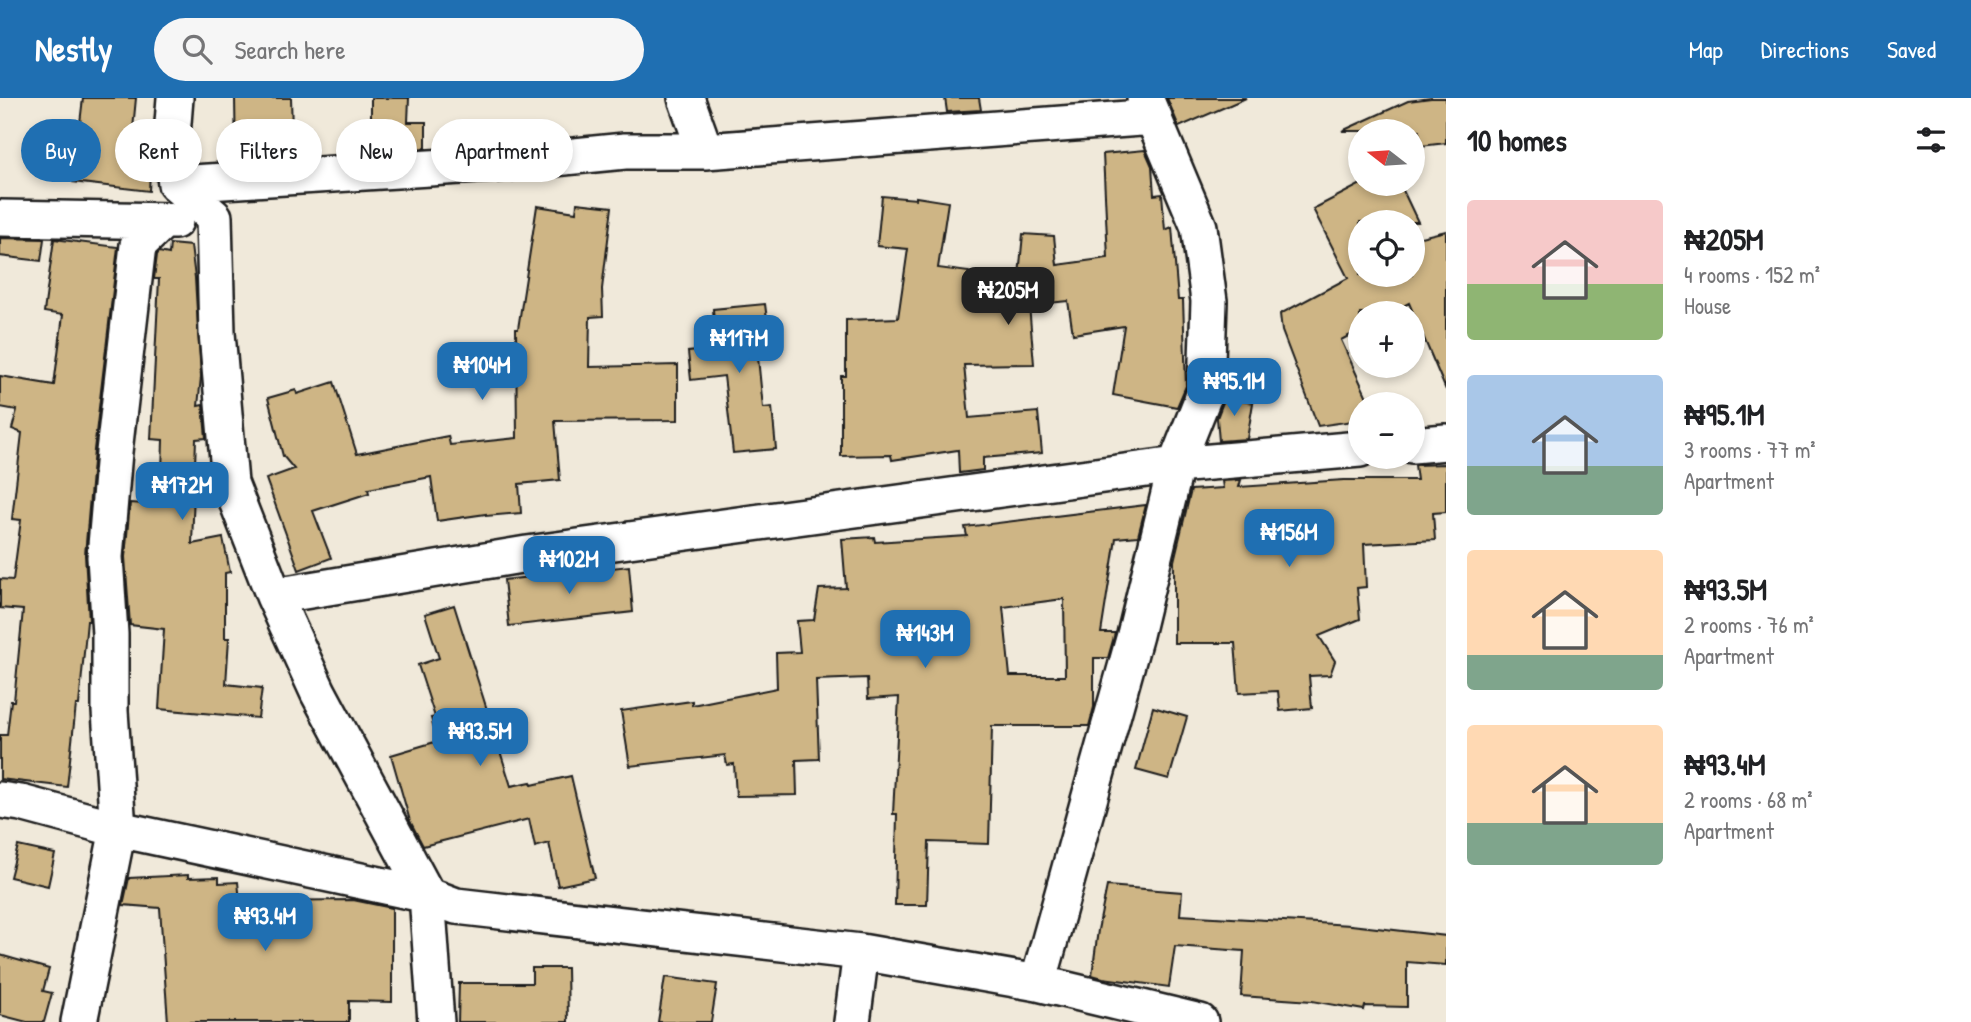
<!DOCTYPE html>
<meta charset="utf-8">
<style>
:root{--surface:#fff;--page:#f6f6f6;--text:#202124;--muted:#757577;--accent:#1f6fb2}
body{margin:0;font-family:"Patrick Hand",sans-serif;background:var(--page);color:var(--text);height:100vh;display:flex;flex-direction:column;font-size:26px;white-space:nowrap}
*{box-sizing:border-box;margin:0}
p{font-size:23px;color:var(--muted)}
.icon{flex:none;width:38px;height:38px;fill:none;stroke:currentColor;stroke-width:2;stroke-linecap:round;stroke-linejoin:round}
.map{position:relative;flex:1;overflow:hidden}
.sheet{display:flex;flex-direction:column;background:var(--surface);width:525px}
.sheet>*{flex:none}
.hud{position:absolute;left:21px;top:21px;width:665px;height:63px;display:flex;gap:14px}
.needle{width:46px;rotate:287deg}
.tools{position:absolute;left:1348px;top:21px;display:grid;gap:14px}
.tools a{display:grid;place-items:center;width:77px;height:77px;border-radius:50%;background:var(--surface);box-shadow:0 4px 10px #0003;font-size:35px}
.price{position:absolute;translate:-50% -60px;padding:0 16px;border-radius:14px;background:var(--accent);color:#fff;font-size:23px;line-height:46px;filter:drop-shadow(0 2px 4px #0008)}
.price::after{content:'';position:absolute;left:50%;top:42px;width:21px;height:16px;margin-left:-10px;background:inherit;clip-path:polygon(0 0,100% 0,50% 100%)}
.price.active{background:#222;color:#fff}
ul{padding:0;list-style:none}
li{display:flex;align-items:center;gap:21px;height:175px;padding:0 21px}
li span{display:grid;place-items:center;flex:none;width:196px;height:140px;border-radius:7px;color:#555}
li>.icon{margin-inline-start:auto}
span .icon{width:84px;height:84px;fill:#fffc;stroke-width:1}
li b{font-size:30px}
h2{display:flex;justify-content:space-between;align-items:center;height:84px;padding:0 21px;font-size:30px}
.tag{padding:0 24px;border-radius:32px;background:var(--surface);box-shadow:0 4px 10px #0003;font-size:24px;line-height:63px}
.tag.active{background:var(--accent);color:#fff}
header{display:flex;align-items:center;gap:42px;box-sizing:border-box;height:98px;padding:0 35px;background:var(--accent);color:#fff}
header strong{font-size:33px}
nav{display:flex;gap:38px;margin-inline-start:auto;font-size:24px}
.search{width:490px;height:63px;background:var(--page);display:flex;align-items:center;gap:18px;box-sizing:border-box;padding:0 24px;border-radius:38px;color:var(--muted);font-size:26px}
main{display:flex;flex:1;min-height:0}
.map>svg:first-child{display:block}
</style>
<header>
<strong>Nestly</strong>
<div class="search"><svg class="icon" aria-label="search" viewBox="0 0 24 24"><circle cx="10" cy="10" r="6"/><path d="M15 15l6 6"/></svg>Search here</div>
<nav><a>Map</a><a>Directions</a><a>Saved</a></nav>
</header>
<main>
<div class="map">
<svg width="1446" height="924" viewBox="0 0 1446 924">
<rect width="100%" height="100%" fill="#f0e9da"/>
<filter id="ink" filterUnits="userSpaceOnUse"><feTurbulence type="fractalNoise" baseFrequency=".0143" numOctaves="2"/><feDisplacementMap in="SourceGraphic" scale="14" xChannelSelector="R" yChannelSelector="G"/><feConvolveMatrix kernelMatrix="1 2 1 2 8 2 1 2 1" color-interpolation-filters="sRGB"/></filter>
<g filter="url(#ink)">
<path fill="#ceb585" stroke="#1c1c1c" stroke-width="2" fill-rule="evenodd" d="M83,0h53l-3,31 19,2 -3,60 -76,-9z
M235,0h56l1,32h-29l2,28 -29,2z
M371,0h38l-1,24h18v26l-55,4z
M945,0h34l2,12 -34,2z
M1167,0h79l-67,29z
M1431,0h15v45l-25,3 -2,-15h-77l66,-30z
M1145,52l7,16 2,29 8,-1 3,36 7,-3 6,73h5l3,86 -9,21 -64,-12 11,-69 -51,8 -5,-33 -39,4 5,59 -70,1 5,53 69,-6 4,41 -59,5v12l-24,3 -1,-23 -66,10 -1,-5 -50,1v-80h5v-56l52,-2 10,-69 -31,-3 5,-50 34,3v-2l32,5 -10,66 31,4 -3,16 52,-2 5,-52 31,2 3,29 51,-7 -5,-104z
M1361,86h39l18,38h-58v53h52v-36l34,-8v159l-37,-87 -19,10h-30v17l-19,10 29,64h-10v16l-42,6 -36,-95 -2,-17 68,-36 -35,-69z
M577,105l35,4 -10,82 1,27 -13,1 -1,50 89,-2v55l-123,1 5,59 -41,4 2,29 -35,3v-2l-49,7 -6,-44 -63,12 1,4 -56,18 18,47 -32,12 -33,-91 28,-10 -11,-13 -15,-58 28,-8 1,4 37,-12 23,72 91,-18 2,9 67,-7 -1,-109h2l19,-123 39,6z
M0,140l44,1 -3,22 -41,-5z
M54,141l64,8 -24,203 -9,105 4,66h-2l-8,84h-3l-9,82 -67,-8v-44h7l4,-34h3l9,-91 -23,-2v-29l13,1 8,-60 -9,-1 10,-86 -10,-4 5,-19 -17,-3v-31l54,9 9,-70 -19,-3z
M170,146l21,2 4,32 6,99 -3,29 5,-1 3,33 -10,1 -4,105 31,-6 7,34 -5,1v65h4l-3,46 36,4 -4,30 -99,-9 5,-80 -34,-4 -5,-68 5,-54 31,2 2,-65 -12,-1 8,-160h-5l3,-24 2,-3 10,2z
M765,206l4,31 -13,2 7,71 9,-1 4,42 -43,4 -9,-77 -33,4 -3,-28 28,-3 -3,-40z
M1232,286l-3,15 24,4 -6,36 -28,2 -2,-23 8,-21 1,-12z
M1446,366v48l-13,1 2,27 -71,4 2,43 -9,1 3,31 -41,17 16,25 -5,14 -21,1 3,32 -32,3 -2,-20 -39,2 -4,-50h-61v-82l17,-71 32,-2 -1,-7 19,-1 -2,7 105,-7h73l-2,-15z
M1146,407l-8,31 -22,2 -15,95h14l-7,25h-14v49l-5,19h-97l-3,118 -60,-2 -2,63h-32l2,-91h-4l6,-117 -31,2 -1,-21 -51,2 3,79 -23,1 1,35 -61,1 -2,-32 -7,1 -2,-10 -95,11 -9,-55 71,-10v4l85,-17 -1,-35 24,-1 -3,-31 17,-1 5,-31 27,-1 -4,-49 32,-2 1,5 92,-6 -2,-9zM1064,501l1,77h-55l-7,-69z
M629,468l4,46 -124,14 -5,-46z
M454,507l57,181 20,-4 1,3 39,-9 24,102 -37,8 -9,-43 -14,4 -6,-28 -106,27 -13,-25 -19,-66 47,-14 -7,-23 4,-1 -17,-52 21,-7 -14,-44z
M1153,609l34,10 -18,62 -33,-9z
M18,748l37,8 -7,32 -38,-9z
M188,777v3l31,-1v6l19,-1 2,19 113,-1 39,8v94l-43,-1v21h-181l-8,-114 -37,-3 6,-27z
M1107,788l75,6 -2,23 171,10 95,11v29l-39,-3v45l-42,-1 -1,4 -52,-9 -71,-5 3,-45 -69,-5 -6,41 -66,-9 -11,-3 6,-45z
M0,857l49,14 -6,22 9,2 -8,29h-17l-27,-7z
M532,870h35l1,54h-110l1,-39h73z
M665,879l52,7 -6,38h-53z"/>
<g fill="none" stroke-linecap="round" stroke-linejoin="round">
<g stroke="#1c1c1c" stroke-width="40">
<path id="street" d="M175,0l-4,50 5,36 38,33 3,116 13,150 44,113 44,96 109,203 9,127
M686,0l19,53
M176,86l317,-20 132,-13h80l449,-34
M0,120l175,3
M1412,347l34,-3
M274,498l253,-42 649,-89 184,-16
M0,702l21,3 97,26 309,66 29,11 405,46 177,31 162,39
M1038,885l97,-348 41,-170 30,-75 3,-89 -10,-74 -54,-129
M79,924l39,-193 -8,-118v-77l-5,-77 9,-105 24,-207 24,-23
M852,924l9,-70"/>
</g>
<use href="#street" stroke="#fff" stroke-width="35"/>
</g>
</g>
</svg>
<div class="tools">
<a><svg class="needle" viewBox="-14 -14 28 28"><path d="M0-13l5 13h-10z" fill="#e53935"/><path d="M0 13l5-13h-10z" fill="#757577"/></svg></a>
<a><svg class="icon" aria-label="locate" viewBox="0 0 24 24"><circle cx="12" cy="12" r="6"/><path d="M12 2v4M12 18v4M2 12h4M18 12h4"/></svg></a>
<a>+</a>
<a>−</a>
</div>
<b class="price active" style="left:1008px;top:229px">₦205M</b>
<b class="price" style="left:739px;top:277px">₦117M</b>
<b class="price" style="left:482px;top:304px">₦104M</b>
<b class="price" style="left:1234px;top:320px">₦95.1M</b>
<b class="price" style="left:182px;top:424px">₦172M</b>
<b class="price" style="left:1289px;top:471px">₦156M</b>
<b class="price" style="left:569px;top:498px">₦102M</b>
<b class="price" style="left:925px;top:572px">₦143M</b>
<b class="price" style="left:480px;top:670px">₦93.5M</b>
<b class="price" style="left:265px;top:855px">₦93.4M</b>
<div class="hud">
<a class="tag active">Buy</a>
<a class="tag">Rent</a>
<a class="tag">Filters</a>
<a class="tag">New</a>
<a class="tag">Apartment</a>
</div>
</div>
<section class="sheet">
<h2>10 homes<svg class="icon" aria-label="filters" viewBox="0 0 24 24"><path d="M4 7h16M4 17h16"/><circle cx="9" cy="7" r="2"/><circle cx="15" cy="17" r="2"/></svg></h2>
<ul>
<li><span style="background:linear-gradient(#f6c9c9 60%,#8fb573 0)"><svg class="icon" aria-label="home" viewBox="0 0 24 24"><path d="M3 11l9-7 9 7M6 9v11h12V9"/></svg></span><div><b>₦205M</b><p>4 rooms · 152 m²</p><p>House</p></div></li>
<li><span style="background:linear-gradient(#a9c7e8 65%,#7fa58c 0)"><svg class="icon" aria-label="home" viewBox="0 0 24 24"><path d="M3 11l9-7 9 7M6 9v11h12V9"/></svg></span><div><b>₦95.1M</b><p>3 rooms · 77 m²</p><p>Apartment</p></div></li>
<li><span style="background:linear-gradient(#ffd9b3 75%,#7fa58c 0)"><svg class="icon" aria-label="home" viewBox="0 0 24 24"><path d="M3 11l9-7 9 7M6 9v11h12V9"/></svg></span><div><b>₦93.5M</b><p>2 rooms · 76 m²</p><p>Apartment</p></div></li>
<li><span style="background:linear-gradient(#ffd9b3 70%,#7fa58c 0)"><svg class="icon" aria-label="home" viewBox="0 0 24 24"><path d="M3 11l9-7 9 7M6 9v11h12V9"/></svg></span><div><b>₦93.4M</b><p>2 rooms · 68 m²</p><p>Apartment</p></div></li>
</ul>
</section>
</main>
